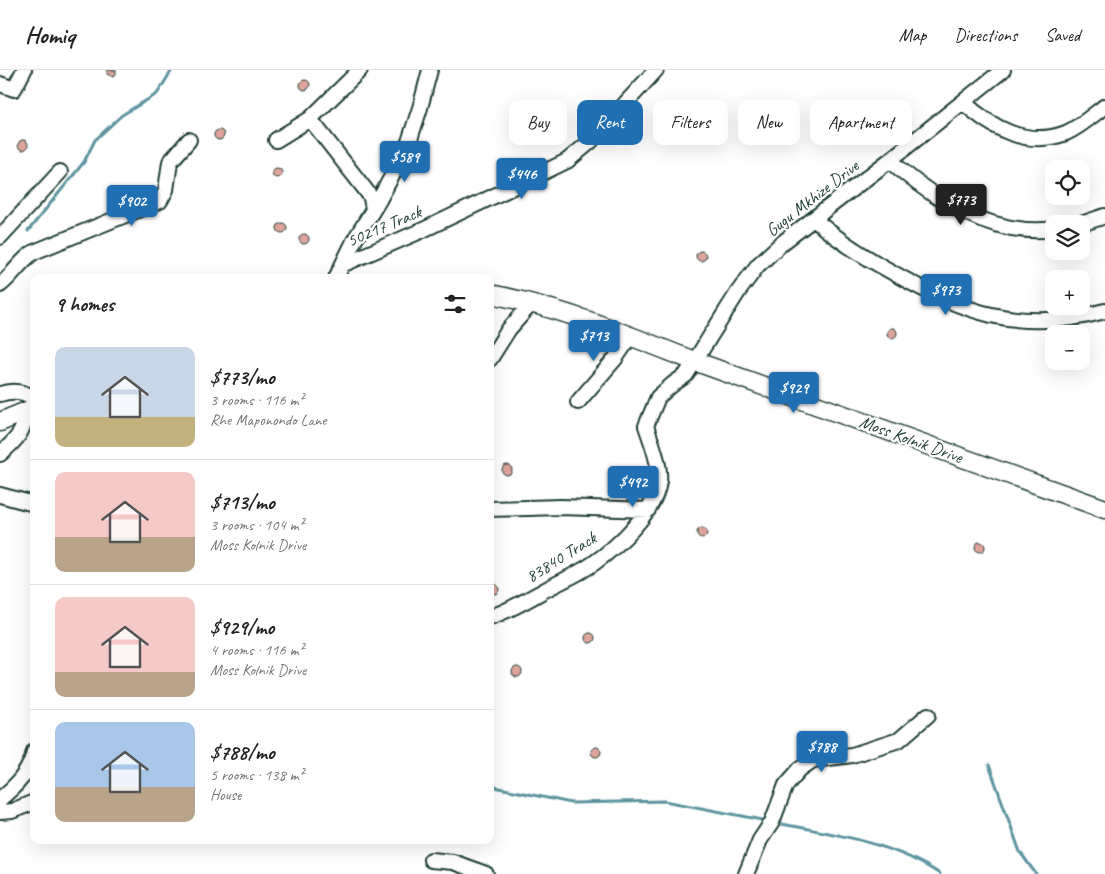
<!DOCTYPE html>
<meta charset="utf-8">
<style>
:root{--surface:#fff;--page:#f2f2f2;--text:#222;--muted:#767676;--line:#e0e0e0;--accent:#1f6fb2}
body{margin:0;font-family:Caveat,sans-serif;background:var(--page);color:var(--text);height:100vh;display:flex;flex-direction:column;font-size:19px;white-space:nowrap}
*{box-sizing:border-box;margin:0}
p{font-size:16px;color:var(--muted)}
.icon{flex:none;width:28px;height:28px;fill:none;stroke:currentColor;stroke-width:2;stroke-linecap:round;stroke-linejoin:round}
.map{position:relative;flex:1;overflow:hidden}
.side{position:absolute;left:30px;top:204px;width:464px;height:570px;display:flex;flex-direction:column;background:var(--surface);border-radius:10px;box-shadow:0 5px 20px #0002}
.side>*{flex:none}
.top-card{position:absolute;left:509px;top:30px;width:475px;height:45px;display:flex;gap:10px}
.fabs{position:absolute;left:1045px;top:90px;display:grid;gap:10px}
.fabs a{display:grid;place-items:center;width:45px;height:45px;border-radius:10px;background:var(--surface);box-shadow:0 5px 20px #0002;font-size:25px}
.price{position:absolute;translate:-50% -42px;padding:0 11px;border-radius:5px;background:var(--accent);color:#fff;font-size:16px;line-height:32px;filter:drop-shadow(0 1px 2px #0008)}
.price::after{content:'';position:absolute;left:50%;top:30px;width:15px;height:11px;margin-left:-8px;background:inherit;clip-path:polygon(0 0,100% 0,50% 100%)}
.price.active{background:#222;color:#fff}
ul{padding:0;list-style:none}
li{display:flex;align-items:center;gap:15px;height:125px;padding:0 25px}
li+li{border-top:1px solid var(--line)}
li span{display:grid;place-items:center;flex:none;width:140px;height:100px;border-radius:10px;color:#555}
li>.icon{margin-inline-start:auto}
span .icon{width:60px;height:60px;fill:#fffc;stroke-width:1}
li b{font-size:21px}
h2{display:flex;justify-content:space-between;align-items:center;height:60px;padding:0 25px;font-size:21px}
.tag{padding:0 18px;border-radius:10px;background:var(--surface);box-shadow:0 5px 20px #0002;font-size:18px;line-height:45px}
.tag.active{background:var(--accent);color:#fff}
header{display:flex;align-items:center;gap:30px;box-sizing:border-box;height:70px;padding:0 25px;background:var(--surface);border-bottom:1px solid var(--line)}
header strong{font-size:24px}
nav{display:flex;gap:28px;margin-inline-start:auto;font-size:18px}
.map>svg:first-child{display:block}
</style>
<header>
<strong>Homiq</strong>
<nav><a>Map</a><a>Directions</a><a>Saved</a></nav>
</header>
<div class="map">
<svg width="1105" height="804" viewBox="0 0 1105 804">
<rect width="100%" height="100%" fill="#fff"/>
<filter id="ink" filterUnits="userSpaceOnUse"><feTurbulence type="fractalNoise" baseFrequency=".02" numOctaves="2"/><feDisplacementMap in="SourceGraphic" scale="10" xChannelSelector="R" yChannelSelector="G"/><feConvolveMatrix kernelMatrix="1 2 1 2 8 2 1 2 1" color-interpolation-filters="sRGB"/></filter>
<g filter="url(#ink)">
<g fill="none" stroke-linecap="round" stroke-linejoin="round">
<path stroke="#5d94a0" stroke-width="3" d="M28,161l56,-69 11,-22 27,-25 35,-21 15,-24
M989,695l31,87 16,22
M490,716l81,17 94,-2 103,20
M777,753c56,11 115,19 163,51"/>
</g>
<path fill="#dea49b" stroke="#1f3d34" d="M116,0v4l-3,3 -6,-3v-4z
M300 15a5 5 0 1 1 10 0a5 5 0 1 1-10 0Z
M522 41a5 5 0 1 1 10 0a5 5 0 1 1-10 0Z
M214 65a5 5 0 1 1 10 0a5 5 0 1 1-10 0Z
M18 75a5 5 0 1 1 10 0a5 5 0 1 1-10 0Z
M272 103a5 5 0 1 1 10 0a5 5 0 1 1-10 0Z
M277 158a5 5 0 1 1 10 0a5 5 0 1 1-10 0Z
M299 169a5 5 0 1 1 10 0a5 5 0 1 1-10 0Z
M696 186a5 5 0 1 1 10 0a5 5 0 1 1-10 0Z
M887 263a5 5 0 1 1 10 0a5 5 0 1 1-10 0Z
M502 400a5 5 0 1 1 10 0a5 5 0 1 1-10 0Z
M697 463a5 5 0 1 1 10 0a5 5 0 1 1-10 0Z
M975 477a5 5 0 1 1 10 0a5 5 0 1 1-10 0Z
M489 519a5 5 0 1 1 10 0a5 5 0 1 1-10 0Z
M585 568a5 5 0 1 1 10 0a5 5 0 1 1-10 0Z
M512 602a5 5 0 1 1 10 0a5 5 0 1 1-10 0Z
M591 682a5 5 0 1 1 10 0a5 5 0 1 1-10 0Z"/>
<g fill="none" stroke-linecap="round" stroke-linejoin="round">
<g stroke="#1f3d34" stroke-width="18">
<path id="minor" d="M0,14l14,5 10,-19
M963,32c29,26 63,46 103,31 14,-6 27,-18 39,-27
M310,49l58,74 3,5 2,11
M276,70l34,-21 50,-49
M890,90c42,39 104,78 164,69
M814,149c23,21 49,37 76,52 72,42 131,63 215,40
M1081,154l24,-8
M0,167l60,-65
M344,194l79,-34 144,-69 24,-20 65,-71
M336,208l18,-37 25,-41 28,-52 13,-40 10,-38
M0,215c13,-10 21,-25 34,-33l126,-51 6,-11 4,-28 19,-22
M490,289l19,-30 22,-25
M0,324c12,-4 23,-3 34,4
M578,332l37,-43 15,-22
M0,384c18,-15 23,-22 28,-44
M0,425l34,9
M490,439l71,-2 87,3
M490,547c19,-6 37,-17 55,-27 16,-9 34,-16 49,-27 24,-17 62,-52 65,-82 2,-15 -8,-40 -13,-55l12,-29 15,-13 13,-9 52,-83 20,-27 24,-22 108,-83 113,-90
M0,729c16,-13 30,-27 34,-48
M0,742l12,-1 22,-9
M431,790l22,2 33,12
M746,804l14,-34 12,-18 14,-37 14,-16 13,-9 39,-5 47,-15 29,-25"/>
</g>
<g stroke="#1f3d34" stroke-width="21">
<path id="major" d="M490,224c70,13 138,41 204,67l411,148
M0,352l34,-14"/>
</g>
<use href="#minor" stroke="#fff" stroke-width="14"/>
<use href="#major" stroke="#fff" stroke-width="18"/>
</g>
</g>
<g text-anchor="middle" stroke-width="4.5" stroke-linejoin="round" paint-order="stroke">
<g font-size="18" fill="#1f3d34" stroke="#fff">
<text transform="translate(812 128) rotate(-38)" y="6">Gugu Mkhize Drive</text>
<text transform="translate(384 156) rotate(-23)" y="6">50217 Track</text>
<text transform="translate(911 369) rotate(20)" y="6">Moss Kolnik Drive</text>
<text transform="translate(561 487) rotate(-32)" y="6">83840 Track</text>
</g>
</g>
</svg>
<div class="fabs">
<a><svg class="icon" aria-label="locate" viewBox="0 0 24 24"><circle cx="12" cy="12" r="6"/><path d="M12 2v4M12 18v4M2 12h4M18 12h4"/></svg></a>
<a><svg class="icon" aria-label="layers" viewBox="0 0 24 24"><path d="M12 4l9 5-9 5-9-5zM3 14l9 5 9-5"/></svg></a>
<a>+</a>
<a>−</a>
</div>
<b class="price" style="left:405px;top:113px">$589</b>
<b class="price" style="left:522px;top:130px">$446</b>
<b class="price active" style="left:961px;top:156px">$773</b>
<b class="price" style="left:132px;top:157px">$902</b>
<b class="price" style="left:946px;top:246px">$973</b>
<b class="price" style="left:594px;top:292px">$713</b>
<b class="price" style="left:794px;top:344px">$929</b>
<b class="price" style="left:633px;top:438px">$492</b>
<b class="price" style="left:822px;top:703px">$788</b>
<div class="top-card">
<a class="tag">Buy</a>
<a class="tag active">Rent</a>
<a class="tag">Filters</a>
<a class="tag">New</a>
<a class="tag">Apartment</a>
</div>
<section class="side">
<h2>9 homes<svg class="icon" aria-label="filters" viewBox="0 0 24 24"><path d="M4 7h16M4 17h16"/><circle cx="9" cy="7" r="2"/><circle cx="15" cy="17" r="2"/></svg></h2>
<ul>
<li><span style="background:linear-gradient(#c9d6e8 70%,#c2b280 0)"><svg class="icon" aria-label="home" viewBox="0 0 24 24"><path d="M3 11l9-7 9 7M6 9v11h12V9"/></svg></span><div><b>$773/mo</b><p>3 rooms · 116 m²</p><p>Rhe Maponondo Lane</p></div></li>
<li><span style="background:linear-gradient(#f6c9c9 65%,#b9a48a 0)"><svg class="icon" aria-label="home" viewBox="0 0 24 24"><path d="M3 11l9-7 9 7M6 9v11h12V9"/></svg></span><div><b>$713/mo</b><p>3 rooms · 104 m²</p><p>Moss Kolnik Drive</p></div></li>
<li><span style="background:linear-gradient(#f6c9c9 75%,#b9a48a 0)"><svg class="icon" aria-label="home" viewBox="0 0 24 24"><path d="M3 11l9-7 9 7M6 9v11h12V9"/></svg></span><div><b>$929/mo</b><p>4 rooms · 116 m²</p><p>Moss Kolnik Drive</p></div></li>
<li><span style="background:linear-gradient(#a9c7e8 65%,#b9a48a 0)"><svg class="icon" aria-label="home" viewBox="0 0 24 24"><path d="M3 11l9-7 9 7M6 9v11h12V9"/></svg></span><div><b>$788/mo</b><p>5 rooms · 138 m²</p><p>House</p></div></li>
</ul>
</section>
</div>
